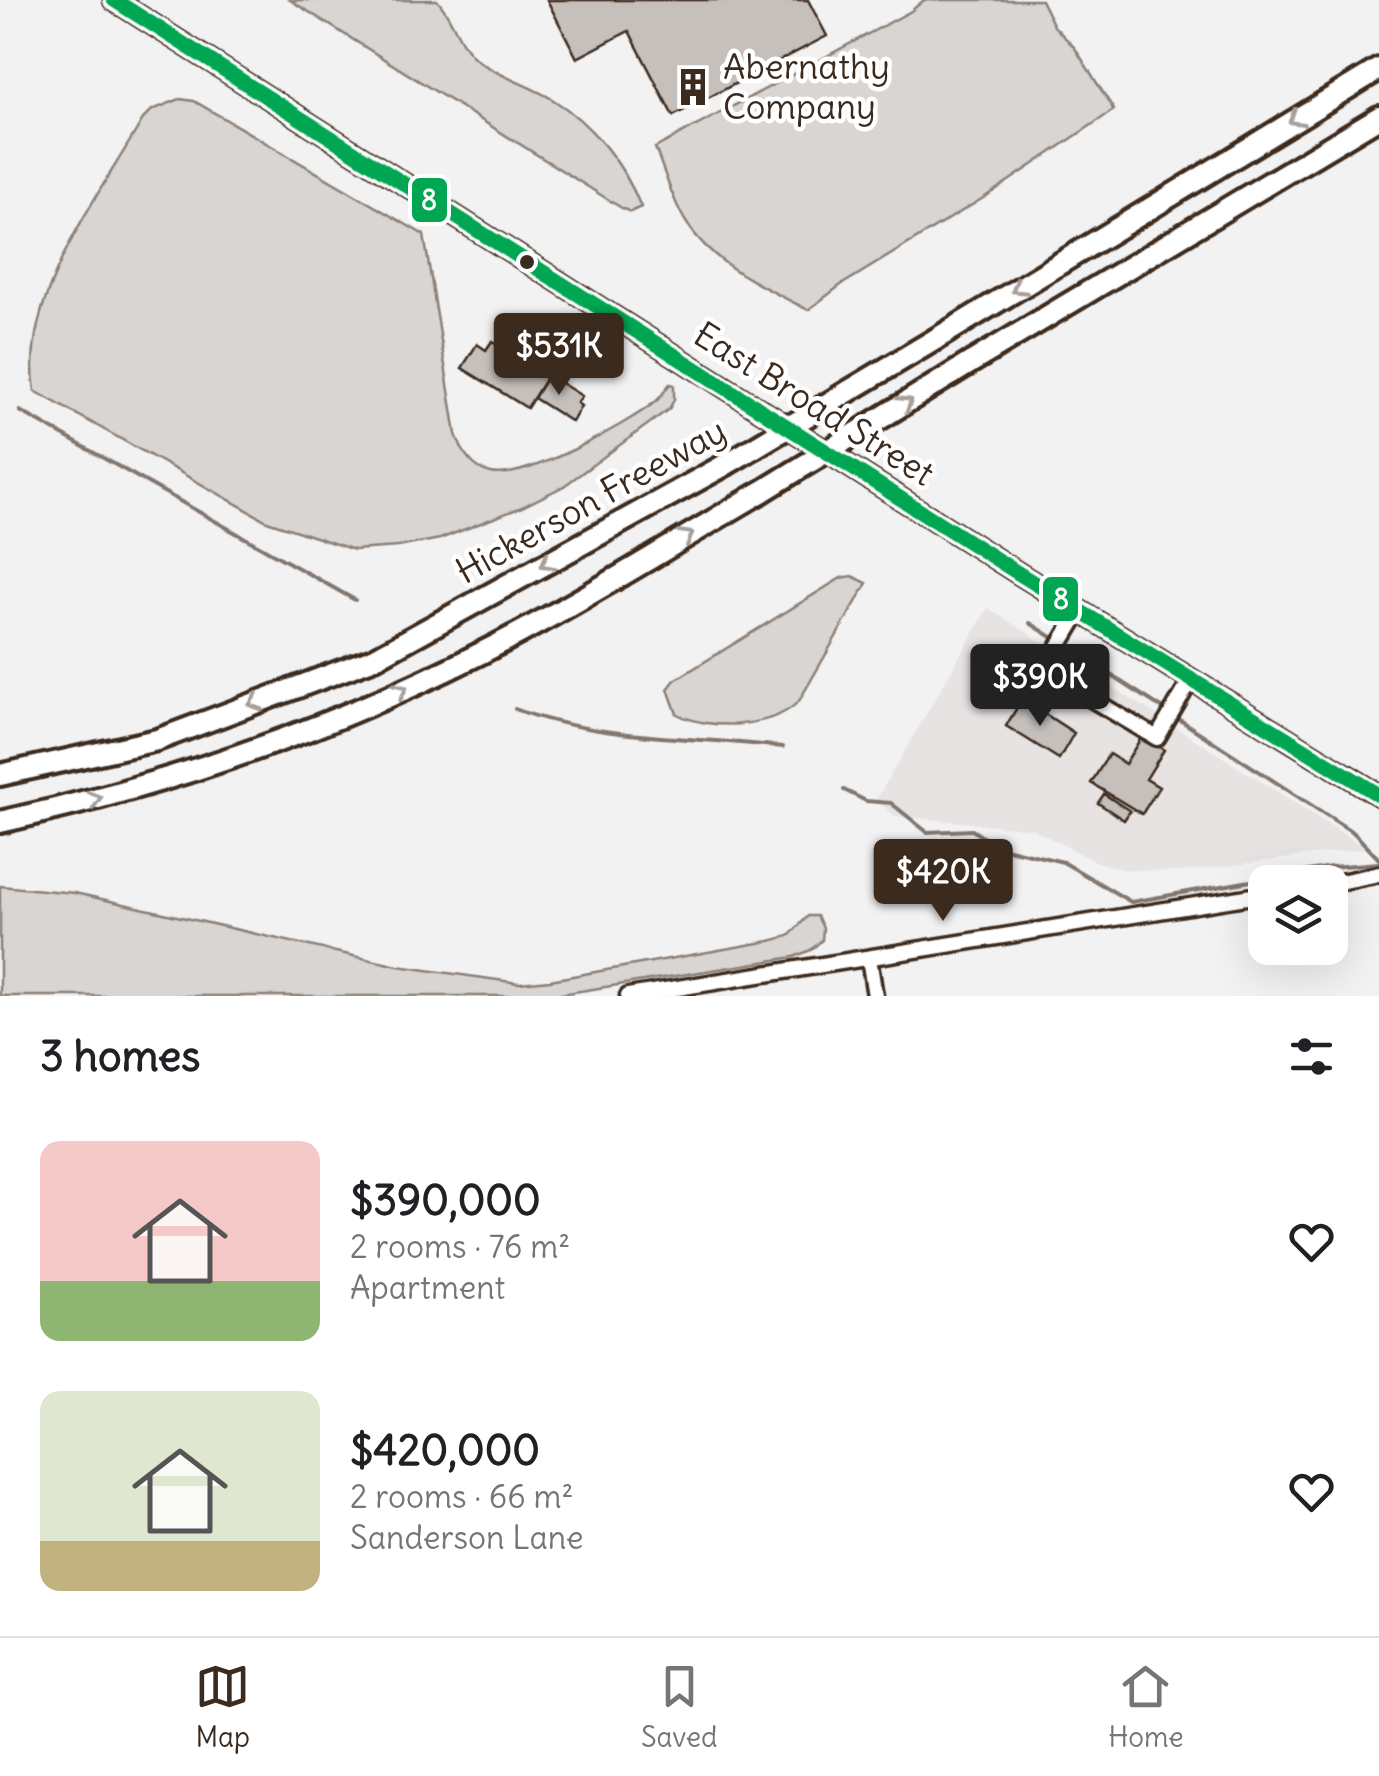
<!DOCTYPE html>
<meta charset="utf-8">
<style>
:root{--surface:#fff;--page:#f6f6f6;--text:#202124;--muted:#757577;--line:#e0e0e0;--accent:#3b2a1e}
body{margin:0;font-family:Delius,sans-serif;background:var(--page);color:var(--text);height:100vh;display:flex;flex-direction:column;font-size:38px;white-space:nowrap}
*{box-sizing:border-box;margin:0}
p{font-size:32px;color:var(--muted)}
.icon{flex:none;width:55px;height:55px;fill:none;stroke:currentColor;stroke-width:2;stroke-linecap:round;stroke-linejoin:round}
.map{position:relative;height:996px;overflow:hidden}
.sheet{display:flex;flex-direction:column;background:var(--surface);flex:1}
.sheet>*{flex:none}
.fabs{position:absolute;left:1248px;top:865px;display:grid;gap:20px}
.fabs a{display:grid;place-items:center;width:100px;height:100px;border-radius:20px;background:var(--surface);box-shadow:0 10px 40px #0002;font-size:50px}
.price{position:absolute;translate:-50% -85px;padding:0 22px;border-radius:10px;background:var(--accent);color:#fff;font-size:32px;line-height:65px;filter:drop-shadow(0 2px 5px #0008)}
.price::after{content:'';position:absolute;left:50%;top:60px;width:30px;height:22px;margin-left:-15px;background:inherit;clip-path:polygon(0 0,100% 0,50% 100%)}
.price.active{background:#222;color:#fff}
ul{padding:0;list-style:none}
li{display:flex;align-items:center;gap:30px;height:250px;padding:0 40px}
li span{display:grid;place-items:center;flex:none;width:280px;height:200px;border-radius:20px;color:#555}
li>.icon{margin-inline-start:auto}
span .icon{width:120px;height:120px;fill:#fffc;stroke-width:1}
li b{font-size:42px}
h2{display:flex;justify-content:space-between;align-items:center;height:120px;padding:0 40px;font-size:42px}
.menu{display:flex;justify-content:space-around;align-items:center;height:140px;border-top:2px solid var(--line);background:var(--surface);font-size:28px;color:var(--muted)}
.menu a{display:grid;justify-items:center;gap:5px}
.menu .active{color:var(--accent)}
.map>svg:first-child{display:block}
</style>
<div class="map">
<svg width="1379" height="996" viewBox="0 0 1379 996">
<rect width="100%" height="100%" fill="#f3f2f2"/>
<filter id="ink" filterUnits="userSpaceOnUse"><feTurbulence type="fractalNoise" baseFrequency=".01" numOctaves="2"/><feDisplacementMap in="SourceGraphic" scale="20" xChannelSelector="R" yChannelSelector="G"/><feConvolveMatrix kernelMatrix="1 2 1 2 8 2 1 2 1" color-interpolation-filters="sRGB"/></filter>
<g filter="url(#ink)">
<path fill="#e6e3e2" d="M988,608l378,240 -185,24 -60,-3 -27,-8 -61,-32 -138,-13 -19,-16z"/>
<path fill="#d8d5d2" stroke="#8a8078" stroke-width="2.5" d="M290,0h147c16,17 21,44 39,59 23,18 51,25 76,40 39,24 72,65 89,108l-11,5 -10,-5z
M924,0h117l13,26 21,22 39,62 -129,87 -144,88 -33,25c-44,-23 -94,-44 -122,-88 -14,-22 -21,-50 -31,-74l256,-137z
M180,99l14,2 230,134 32,199c5,16 16,35 35,39 34,8 136,-49 164,-71 7,-5 9,-12 15,-18l4,1v15l-5,9 -105,77 -42,21 -82,32 -42,8 -44,3 -87,-29 -232,-130c-16,-92 64,-195 108,-272l9,-9z
M852,576l15,7 -68,118c-26,27 -89,30 -122,13l-9,-25 7,-9 166,-102z
M0,886l75,7 323,73 121,17 31,-3 220,-39 19,-5 19,-20h9l6,12 -1,12 -11,10 -17,7 -245,39h-549z"/>
<g fill="none" stroke-linecap="round" stroke-linejoin="round">
<path stroke="#827770" stroke-width="4" d="M20,411l335,189
M1030,623l22,14
M1073,651l89,57
M515,709c84,32 179,27 268,38
M1180,720l174,113 25,26
M844,790l22,11 25,2 36,29 45,-2 24,16 67,16 68,40 200,-35 48,-4"/>
</g>
<path fill="#c6c0bd" stroke="#3b2a1e" stroke-width="2.5" d="M547,0h261l19,36 -154,80 -44,-85 -52,27z
M492,341l56,34 -21,33 -65,-40 15,-24 9,6z
M548,375l34,21 -5,7 4,3 -9,16 -38,-24z
M1022,699l52,34 -15,26 -53,-33z
M1142,736l22,14 -18,29 13,8 -17,27 -51,-31 18,-29 16,10z
M1104,794l26,17 -6,9 -26,-17z"/>
<g fill="none" stroke-linecap="round" stroke-linejoin="round">
<g stroke="#3b2a1e" stroke-width="21">
<path id="minor" d="M1080,611l-36,60 113,67 34,-58
M1330,884l49,-10
M869,958l6,38
M628,996l637,-102"/>
</g>
<g stroke="#3b2a1e" stroke-width="25">
<path id="major" d="M114,0l904,573 361,222"/>
</g>
<g stroke="#3b2a1e" stroke-width="28">
<path id="highway" d="M936,339l443,-270
M970,363l409,-246
M0,775l157,-35 218,-82 350,-193
M0,822c190,-42 377,-109 547,-204 73,-40 144,-85 216,-127"/>
</g>
<use href="#minor" stroke="#fff" stroke-width="14"/>
<use href="#major" stroke="#fff" stroke-width="18"/>
<use href="#highway" stroke="#fff" stroke-width="20"/>
<g stroke="#3b2a1e" stroke-width="28" stroke-linecap="butt">
<path id="highway-bridge" d="M725,465l211,-126
M763,491l207,-128"/>
</g>
<use href="#highway-bridge" stroke="#fff" stroke-width="20"/>
<g stroke="#fff" stroke-width="22">
<path id="bus-1" d="M114,0l904,573 361,222"/>
</g>
<use href="#bus-1" stroke="#00a651" stroke-width="15"/>
</g>
<defs><path id="oneway-chevron" d="M-2-3.5L2.5 0L-2 3.5" fill="none" stroke-width="1.6" stroke-linecap="round" stroke-linejoin="round" transform="scale(2.5)"/></defs>
<g stroke="#a79f9a">
<use href="#oneway-chevron" transform="translate(1295 119) rotate(149)"/>
<use href="#oneway-chevron" transform="translate(1018 288) rotate(148)"/>
<use href="#oneway-chevron" transform="translate(906 403) rotate(-32)"/>
<use href="#oneway-chevron" transform="translate(687 536) rotate(-30)"/>
<use href="#oneway-chevron" transform="translate(547 563) rotate(151)"/>
<use href="#oneway-chevron" transform="translate(401 690) rotate(-25)"/>
<use href="#oneway-chevron" transform="translate(255 703) rotate(160)"/>
<use href="#oneway-chevron" transform="translate(95 799) rotate(-17)"/>
</g>
</g>
<defs>
<g id="building-bare" transform="scale(3)"><path d="M-4-6H4V6H1V3H-1V6H-4ZM-2.5-4.3h1.7v1.8h-1.7ZM.8-4.3h1.7v1.8H.8ZM-2.5-1h1.7V.8h-1.7ZM.8-1h1.7V.8H.8Z" fill="#3b2a1e" stroke="#fff" stroke-width="2.5" paint-order="stroke"/></g>
</defs>
<g fill-rule="evenodd">
<use href="#building-bare" x="693" y="87"/>
</g>
<circle fill="#3b2a1e" stroke="#fff" stroke-width="4" cx="527" cy="262" r="9"/>
<g text-anchor="middle" stroke-width="9" stroke-linejoin="round" paint-order="stroke">
<g font-size="35" fill="#3b2a1e" stroke="#fff" text-anchor="start">
<text x="723" y="79">Abernathy<tspan x="723" dy="40">Company</tspan></text>
</g>
<g font-size="35" fill="#3b2a1e" stroke="#fff">
<text transform="translate(814 404) rotate(32)" y="12">East Broad Street</text>
<text transform="translate(591 501) rotate(-29)" y="12">Hickerson Freeway</text>
</g>
</g>
<g stroke="#fff" stroke-width="4">
<rect x="410" y="176" width="39" height="48" rx="10" fill="#00a651"/>
<rect x="1041" y="575" width="39" height="48" rx="10" fill="#00a651"/>
</g>
<g font-size="28" text-anchor="middle" font-weight="bold" fill="#fff">
<text x="429" y="210">8</text>
<text x="1061" y="609">8</text>
</g>
</svg>
<div class="fabs">
<a><svg class="icon" aria-label="layers" viewBox="0 0 24 24"><path d="M12 4l9 5-9 5-9-5zM3 14l9 5 9-5"/></svg></a>
</div>
<b class="price" style="left:559px;top:398px">$531K</b>
<b class="price active" style="left:1040px;top:729px">$390K</b>
<b class="price" style="left:943px;top:924px">$420K</b>
</div>
<section class="sheet">
<h2>3 homes<svg class="icon" aria-label="filters" viewBox="0 0 24 24"><path d="M4 7h16M4 17h16"/><circle cx="9" cy="7" r="2"/><circle cx="15" cy="17" r="2"/></svg></h2>
<ul>
<li><span style="background:linear-gradient(#f6c9c9 70%,#8fb573 0)"><svg class="icon" aria-label="home" viewBox="0 0 24 24"><path d="M3 11l9-7 9 7M6 9v11h12V9"/></svg></span><div><b>$390,000</b><p>2 rooms · 76 m²</p><p>Apartment</p></div><svg class="icon" aria-label="heart" viewBox="0 0 24 24"><path d="M12 20l-8-8c-3-5 5-10 8-4 3-6 11-1 8 4z"/></svg></li>
<li><span style="background:linear-gradient(#dfe7d0 75%,#c2b280 0)"><svg class="icon" aria-label="home" viewBox="0 0 24 24"><path d="M3 11l9-7 9 7M6 9v11h12V9"/></svg></span><div><b>$420,000</b><p>2 rooms · 66 m²</p><p>Sanderson Lane</p></div><svg class="icon" aria-label="heart" viewBox="0 0 24 24"><path d="M12 20l-8-8c-3-5 5-10 8-4 3-6 11-1 8 4z"/></svg></li>
</ul>
</section>
<nav class="menu">
<a class="active"><svg class="icon" aria-label="map" viewBox="0 0 24 24"><path d="M3 6l6-2 6 2 6-2v14l-6 2-6-2-6 2zM9 4v14M15 6v14"/></svg>Map</a>
<a><svg class="icon" aria-label="saved" viewBox="0 0 24 24"><path d="M7 4h10v16l-5-4-5 4z"/></svg>Saved</a>
<a><svg class="icon" aria-label="home" viewBox="0 0 24 24"><path d="M3 11l9-7 9 7M6 9v11h12V9"/></svg>Home</a>
</nav>
